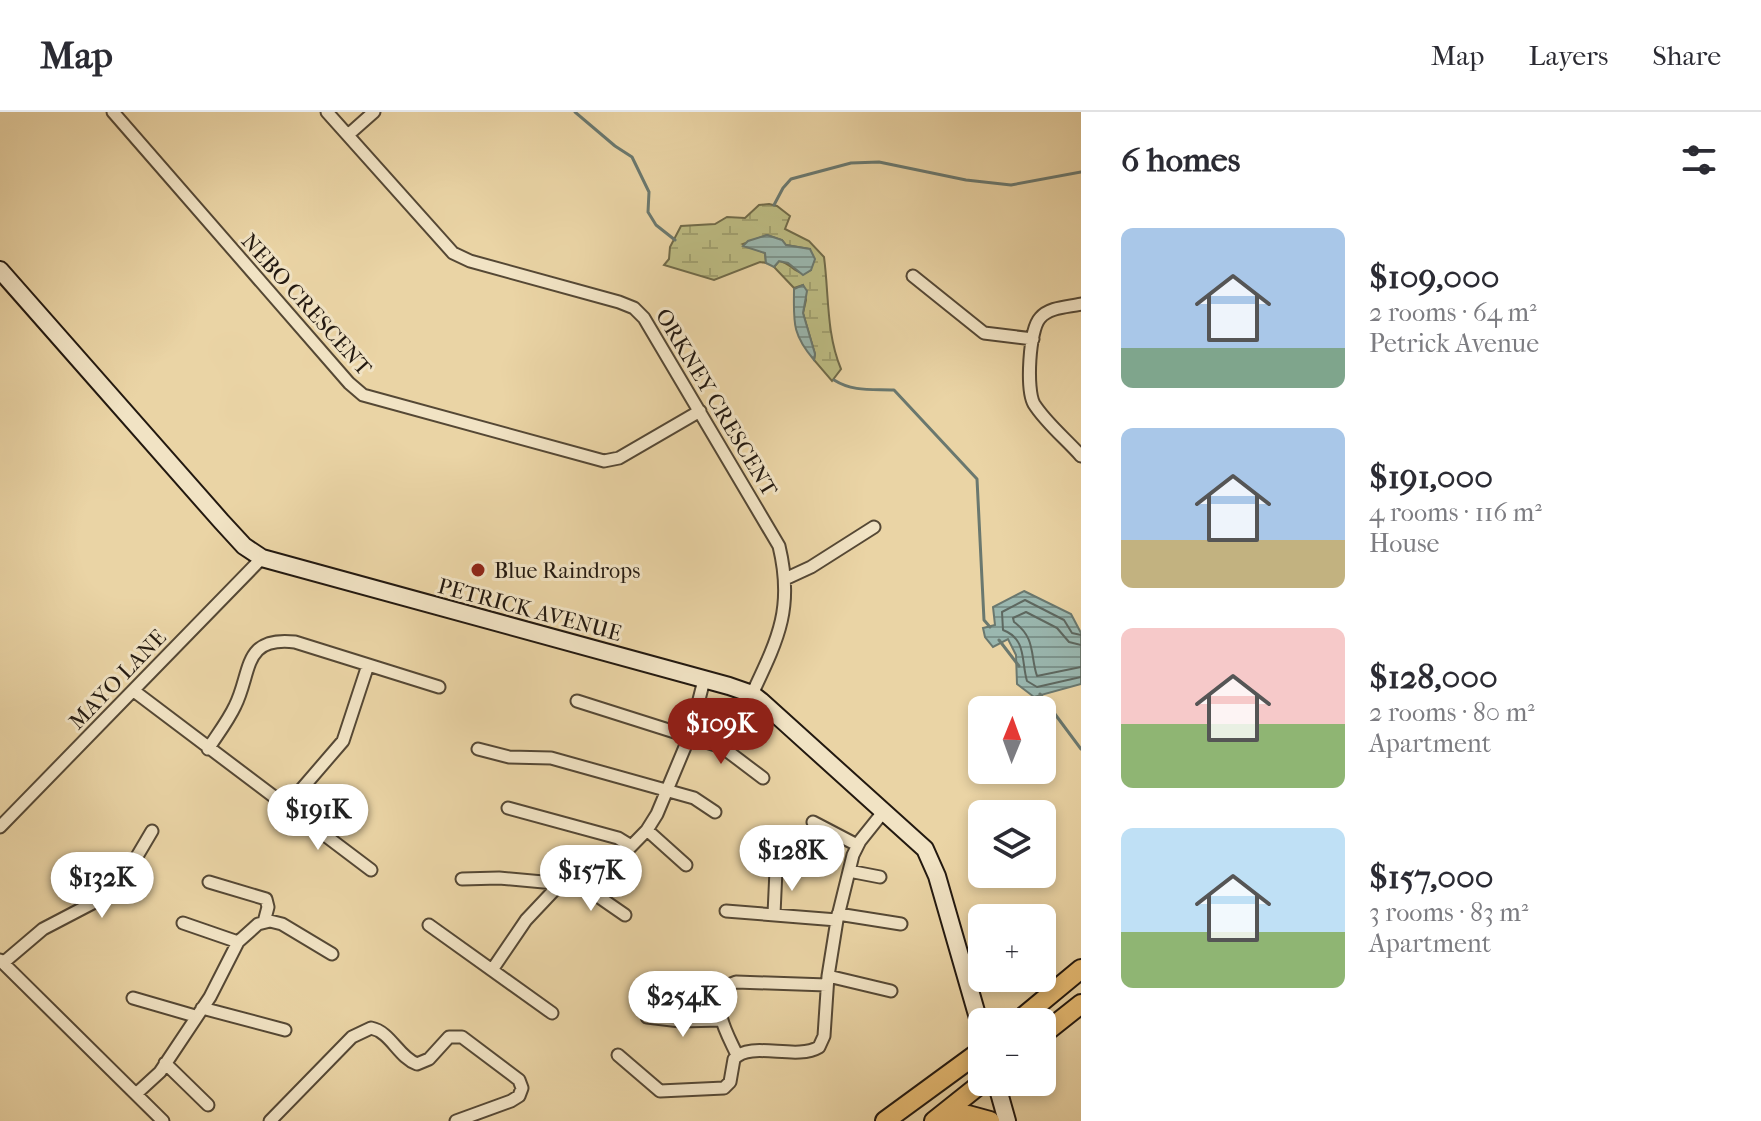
<!DOCTYPE html>
<meta charset="utf-8">
<style>
:root{--surface:#fff;--page:#f7f7f7;--text:#2b2b33;--muted:#7c7c81;--line:#e1e1e2;--accent:#8f2418}
body{margin:0;font-family:"IM FELL French Canon",serif;background:var(--page);color:var(--text);height:100vh;display:flex;flex-direction:column;font-size:30px;white-space:nowrap}
*{box-sizing:border-box;margin:0}
p{font-size:26px;color:var(--muted)}
.icon{flex:none;width:44px;height:44px;fill:none;stroke:currentColor;stroke-width:2;stroke-linecap:round;stroke-linejoin:round}
.map{position:relative;flex:1;overflow:hidden}
.sheet{display:flex;flex-direction:column;background:var(--surface);width:680px}
.sheet>*{flex:none}
.needle{width:52px;rotate:1deg}
.tools{position:absolute;left:968px;top:584px;display:grid;gap:16px}
.tools a{display:grid;place-items:center;width:88px;height:88px;border-radius:12px;background:var(--surface);box-shadow:0 4px 12px #0003;font-size:40px}
.price{position:absolute;translate:-50% -68px;padding:0 18px;border-radius:28px;background:#fff;color:#222;font-size:26px;line-height:52px;filter:drop-shadow(0 2px 4px #0008)}
.price::after{content:'';position:absolute;left:50%;top:48px;width:24px;height:18px;margin-left:-12px;background:inherit;clip-path:polygon(0 0,100% 0,50% 100%)}
.price.current{background:var(--accent);color:#fff}
ul{padding:0;list-style:none}
li{display:flex;align-items:center;gap:24px;height:200px;padding:0 40px}
li span{display:grid;place-items:center;flex:none;width:224px;height:160px;border-radius:12px;color:#555}
li>.icon{margin-inline-start:auto}
span .icon{width:96px;height:96px;fill:#fffc;stroke-width:1}
li b{font-size:34px}
h2{display:flex;justify-content:space-between;align-items:center;height:96px;padding:0 40px;font-size:34px}
header{display:flex;align-items:center;gap:48px;box-sizing:border-box;height:112px;padding:0 40px;background:var(--surface);border-bottom:2px solid var(--line)}
header strong{font-size:38px}
nav{display:flex;gap:44px;margin-inline-start:auto;font-size:28px}
main{display:flex;flex:1;min-height:0}
.map>svg:first-child{display:block}
</style>
<header>
<strong>Map</strong>
<nav><a>Map</a><a>Layers</a><a>Share</a></nav>
</header>
<main>
<div class="map">
<svg width="1081" height="1009" viewBox="0 0 1081 1009">
<defs>
<pattern id="wetland-marsh" width="20" height="14" patternUnits="userSpaceOnUse" patternTransform="scale(2)"><rect width="20" height="14" fill="#bcbb82"/><path d="M1 5h8M5 5V1M11 12h8M15 12V8" fill="none" stroke="#a1a06f"/></pattern>
<pattern id="water-rules" width="6" height="5" patternUnits="userSpaceOnUse" patternTransform="scale(2)"><rect width="6" height="5" fill="#9ab7af"/><path d="M0 2.5h6" fill="none" stroke="#7d948d"/></pattern>
</defs>
<rect width="100%" height="100%" fill="#ead4a5"/>
<filter id="stains"><feTurbulence type="fractalNoise" baseFrequency=".0025" numOctaves="4"/><feColorMatrix values="0 0 0 0 .2 0 0 0 0 .09 0 0 0 0 .02 0 0 0 .5 -.17"/></filter>
<radialGradient id="worn" r=".72"><stop offset=".6" stop-color="#630" stop-opacity="0"/><stop offset="1" stop-color="#630" stop-opacity=".3"/></radialGradient>
<path fill="url(#wetland-marsh)" stroke="#706a49" stroke-width="2" d="M769,92l8,2 13,10 -5,13 24,12 15,16c5,37 2,76 17,112l-9,12 -18,-21 1,-6 -12,-41 3,-13 -3,-15 -9,3 -20,-21 5,-6c14,2 18,18 32,9l-1,-21 -24,-4 -4,-5 -15,-5 -24,9 22,9 1,10 -6,-1 -46,18 -50,-15 5,-6 1,-12 11,-21 34,-2 12,-7 18,1 14,-13z"/>
<path fill="url(#water-rules)" stroke="#6a786f" stroke-width="2" d="M767,123l15,5 4,5 24,4 5,10 -4,11 -8,5 -15,-12 -9,-2 -5,6 -8,-4 -1,-10 -22,-7 5,-5z
M803,173l4,6 -4,22 12,41 -1,6c-23,-27 -20,-39 -20,-71z
M1024,479l47,23 10,19v51l-47,13 -17,-13 -1,-29 -8,-16 -15,8 -8,-10 -2,-9 12,-3 -2,-18z"/>
<g fill="none" stroke-linecap="round" stroke-linejoin="round">
<path stroke="#5e6860" stroke-width="2" d="M1081,523l-9,-2 -8,-13 -39,-20 -23,12 1,18c24,9 18,31 24,51l10,6 44,-10
M1081,533l-12,-3 -12,-14 -31,-16 -13,6 1,4c22,16 16,33 23,54l44,-9"/>
<path stroke="#6a786f" stroke-width="3" d="M575,0l40,34 17,11 17,35 -1,20 8,13 19,15
M774,93l9,-17 8,-9 60,-16 28,-1 87,18 45,5 70,-13
M834,268c19,12 38,9 60,10l83,89 7,141 6,7
M999,528l20,26
M1040,582l41,55"/>
<g stroke="#554835" stroke-width="15">
<path id="street" d="M113,0l236,271 14,12 241,66 15,-3 81,-47
M327,0l126,141 17,8 149,41 15,6 10,10 135,228c15,62 -1,93 -27,148
M348,23l26,-23
M913,164l71,57 49,6
M1081,192c-13,3 -32,3 -41,14 -11,12 -14,72 -6,86 12,19 32,35 47,52
M785,467l26,-12 63,-40
M134,579l237,179
M577,589l145,46 41,31
M208,637c9,-14 20,-28 27,-43 17,-34 7,-70 60,-64l144,45
M478,637l31,8 42,1 143,40 21,14
M287,694l56,-65 25,-76
M508,696l110,30 13,8
M813,710l44,23
M0,715l262,-269
M647,718l39,35
M849,759l31,6
M462,767l37,-1 77,7 12,-3 21,-13 38,-39 10,-16 33,-79 14,-55
M209,770l57,17 2,8 -4,15
M588,770l11,15 26,18
M726,799l111,9
M774,802l2,-44
M838,802l63,10
M183,811l55,19
M429,813l123,88
M0,848l163,161
M3,851l40,-34 67,-35 16,-19 26,-44
M492,858l34,-50 33,-35
M828,864l63,15
M682,868l27,1 17,5
M133,886l62,18
M202,896l83,22
M647,905l33,4 41,-1
M618,943l42,36 64,-3 6,-6 4,-23c16,-19 62,2 85,-12l5,-11 4,-60 9,-56 16,-65 7,-14 24,-30
M737,943c-10,-22 -26,-46 -11,-69l10,-4 91,3
M165,951l43,42
M136,982l24,-22 50,-75 28,-55 20,-18 12,-3 12,3 50,30
M270,1009l82,-84 19,-9c20,4 27,29 46,36l12,-5 20,-22h13l57,43 3,8 -3,8 -8,5 -55,20"/>
</g>
<g stroke="#231910" stroke-width="20">
<path id="secondary" d="M0,158l221,251 23,25 18,12 467,128 23,8 9,7 164,148 12,27 45,156
M996,970l11,39"/>
</g>
<g stroke="#231910" stroke-width="22">
<path id="primary" d="M1017,910l64,-53
M1042,923l39,-31
M941,1004l27,-1 22,6
M885,1009l97,-71
M934,1009l49,-39"/>
</g>
<use href="#street" stroke="#f1e3c4" stroke-width="11"/>
<use href="#secondary" stroke="#f1e3c4" stroke-width="16"/>
<use href="#primary" stroke="#e5ba72" stroke-width="18"/>
</g>
<circle fill="#8f2418" stroke="#f1e3c4" stroke-width="3" cx="478" cy="458" r="8"/>
<g text-anchor="middle" stroke-width="6" stroke-linejoin="round" paint-order="stroke">
<g font-size="22" fill="#231910" stroke="#f1e3c4">
<text transform="translate(307 192) rotate(48)" y="8">NEBO CRESCENT</text>
<text transform="translate(717 290) rotate(59)" y="8">ORKNEY CRESCENT</text>
<text transform="translate(530 497) rotate(15)" y="8">PETRICK AVENUE</text>
<text transform="translate(117 567) rotate(-46)" y="8">MAYO LANE</text>
</g>
<g font-size="22" fill="#231910" stroke="#f1e3c4" text-anchor="start">
<text x="494" y="466">Blue Raindrops</text>
</g>
</g>
<rect width="100%" height="100%" filter="url(#stains)"/>
<rect width="100%" height="100%" fill="url(#worn)"/>
</svg>
<div class="tools">
<a><svg class="needle" viewBox="-14 -14 28 28"><path d="M0-13l5 13h-10z" fill="#e53935"/><path d="M0 13l5-13h-10z" fill="#7c7c81"/></svg></a>
<a><svg class="icon" aria-label="layers" viewBox="0 0 24 24"><path d="M12 4l9 5-9 5-9-5zM3 14l9 5 9-5"/></svg></a>
<a>+</a>
<a>−</a>
</div>
<b class="price current" style="left:721px;top:654px">$109K</b>
<b class="price" style="left:318px;top:740px">$191K</b>
<b class="price" style="left:792px;top:781px">$128K</b>
<b class="price" style="left:591px;top:801px">$157K</b>
<b class="price" style="left:102px;top:808px">$132K</b>
<b class="price" style="left:683px;top:927px">$254K</b>
</div>
<section class="sheet">
<h2>6 homes<svg class="icon" aria-label="filters" viewBox="0 0 24 24"><path d="M4 7h16M4 17h16"/><circle cx="9" cy="7" r="2"/><circle cx="15" cy="17" r="2"/></svg></h2>
<ul>
<li><span style="background:linear-gradient(#a9c7e8 75%,#7fa58c 0)"><svg class="icon" aria-label="home" viewBox="0 0 24 24"><path d="M3 11l9-7 9 7M6 9v11h12V9"/></svg></span><div><b>$109,000</b><p>2 rooms · 64 m²</p><p>Petrick Avenue</p></div></li>
<li><span style="background:linear-gradient(#a9c7e8 70%,#c2b280 0)"><svg class="icon" aria-label="home" viewBox="0 0 24 24"><path d="M3 11l9-7 9 7M6 9v11h12V9"/></svg></span><div><b>$191,000</b><p>4 rooms · 116 m²</p><p>House</p></div></li>
<li><span style="background:linear-gradient(#f6c9c9 60%,#8fb573 0)"><svg class="icon" aria-label="home" viewBox="0 0 24 24"><path d="M3 11l9-7 9 7M6 9v11h12V9"/></svg></span><div><b>$128,000</b><p>2 rooms · 80 m²</p><p>Apartment</p></div></li>
<li><span style="background:linear-gradient(#bfe0f5 65%,#8fb573 0)"><svg class="icon" aria-label="home" viewBox="0 0 24 24"><path d="M3 11l9-7 9 7M6 9v11h12V9"/></svg></span><div><b>$157,000</b><p>3 rooms · 83 m²</p><p>Apartment</p></div></li>
</ul>
</section>
</main>
